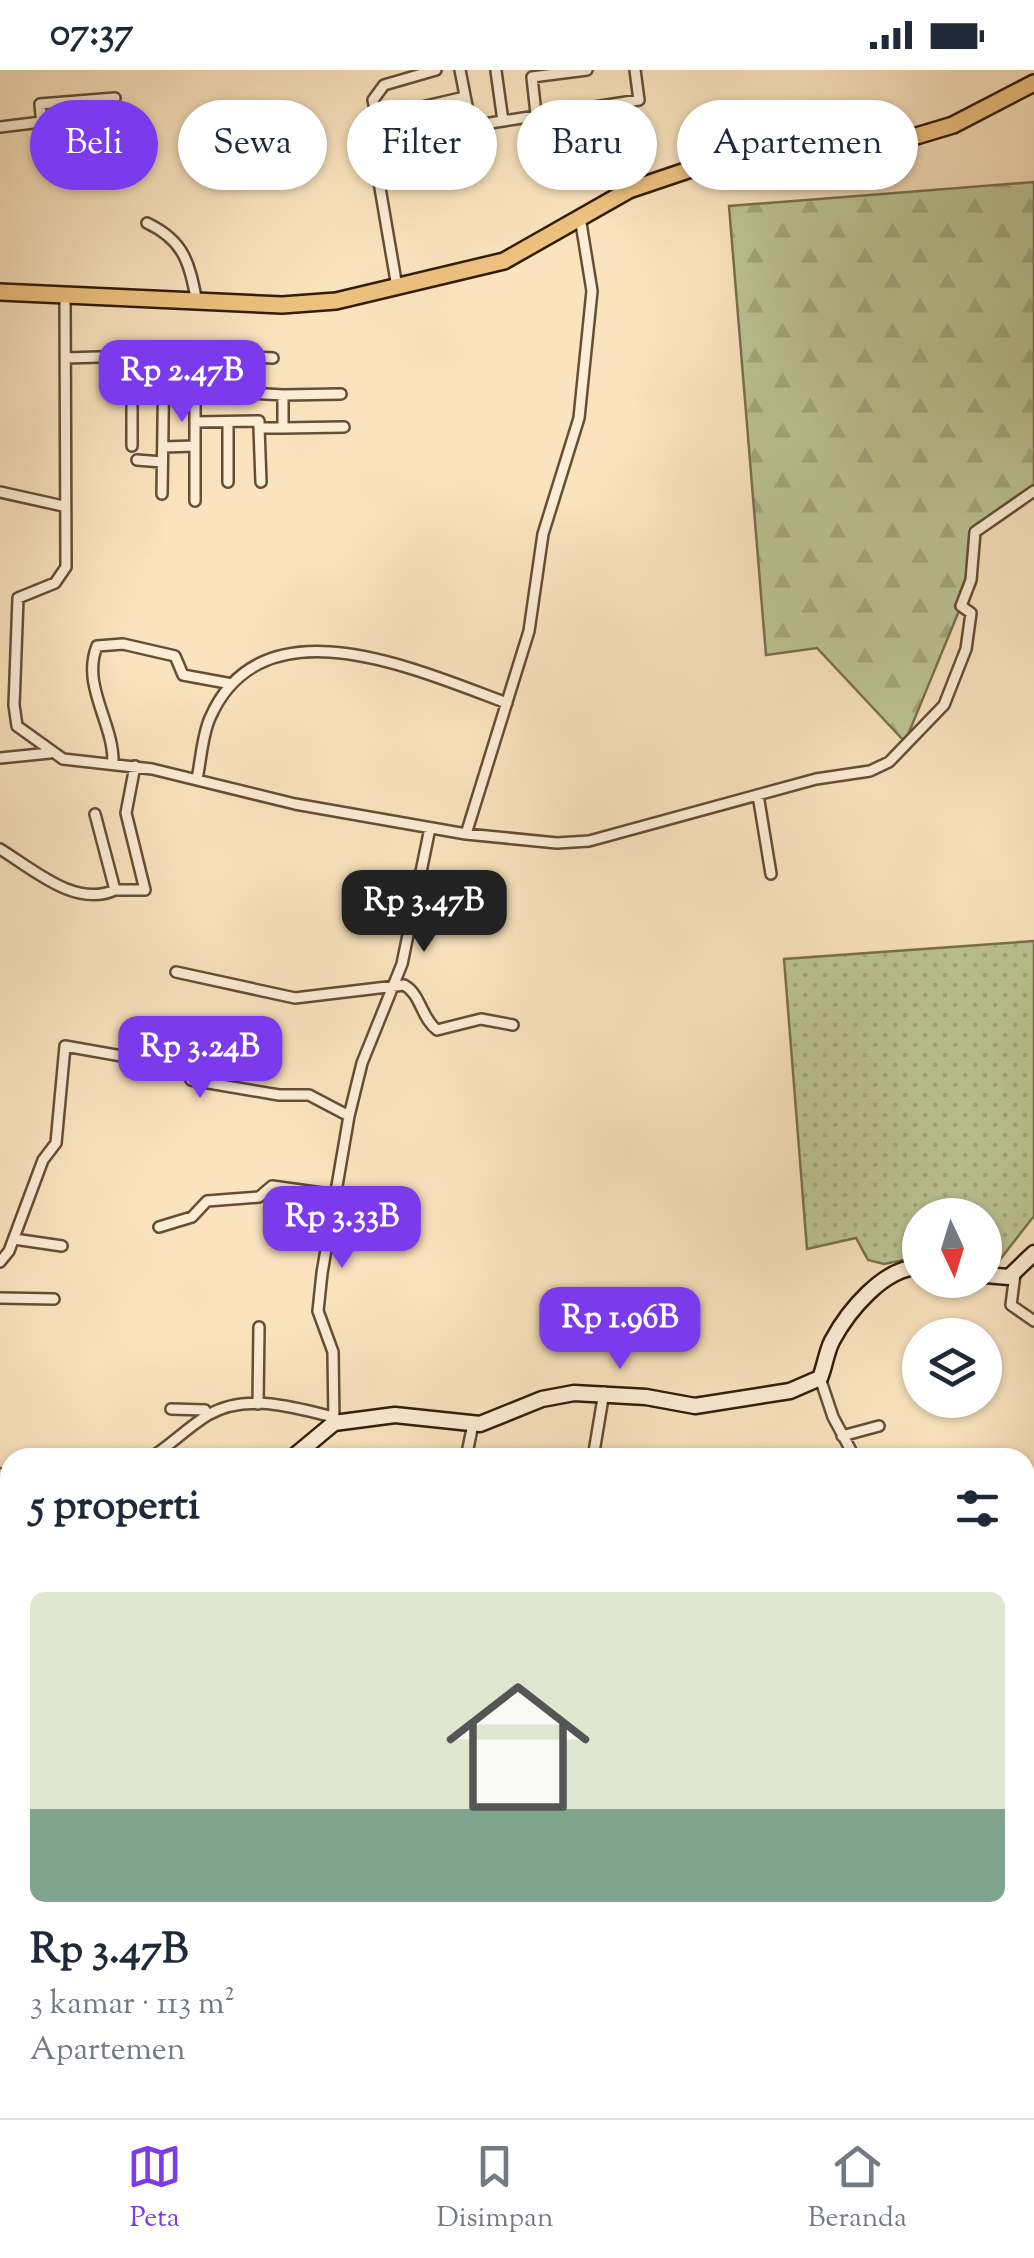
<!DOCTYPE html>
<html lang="id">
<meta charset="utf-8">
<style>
:root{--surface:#fff;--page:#f6f6f7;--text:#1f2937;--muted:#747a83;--line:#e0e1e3;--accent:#7c3aed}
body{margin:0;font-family:"Sorts Mill Goudy",serif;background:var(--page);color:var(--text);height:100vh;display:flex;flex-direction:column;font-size:38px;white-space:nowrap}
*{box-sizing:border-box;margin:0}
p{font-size:32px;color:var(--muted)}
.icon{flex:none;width:55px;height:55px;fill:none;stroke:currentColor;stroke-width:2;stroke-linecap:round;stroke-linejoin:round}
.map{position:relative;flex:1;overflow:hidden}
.panel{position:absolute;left:0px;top:1378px;width:1035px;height:672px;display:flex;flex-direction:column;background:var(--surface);border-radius:30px 30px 0 0;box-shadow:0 2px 8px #0004}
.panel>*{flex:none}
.top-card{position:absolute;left:30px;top:30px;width:975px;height:90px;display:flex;gap:20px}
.needle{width:65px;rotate:176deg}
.buttons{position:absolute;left:902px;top:1128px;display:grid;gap:20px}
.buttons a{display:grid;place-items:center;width:100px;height:100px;border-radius:50%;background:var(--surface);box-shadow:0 2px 8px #0004;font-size:50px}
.price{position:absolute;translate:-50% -85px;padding:0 22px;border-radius:20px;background:var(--accent);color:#fff;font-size:32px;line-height:65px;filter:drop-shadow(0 2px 5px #0008)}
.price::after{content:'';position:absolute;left:50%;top:60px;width:30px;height:22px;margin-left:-15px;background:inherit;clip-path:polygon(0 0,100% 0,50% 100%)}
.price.active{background:#222;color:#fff}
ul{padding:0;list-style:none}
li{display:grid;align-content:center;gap:20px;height:530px;padding:0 30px}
li span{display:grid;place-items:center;height:310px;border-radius:15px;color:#555}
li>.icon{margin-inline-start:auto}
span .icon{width:180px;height:180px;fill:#fffc;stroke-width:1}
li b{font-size:42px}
h2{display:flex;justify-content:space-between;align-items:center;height:120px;padding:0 30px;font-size:42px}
.chip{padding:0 35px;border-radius:45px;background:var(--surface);box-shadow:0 2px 8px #0004;font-size:35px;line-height:90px}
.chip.active{background:var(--accent);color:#fff}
.status{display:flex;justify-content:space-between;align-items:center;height:70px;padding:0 50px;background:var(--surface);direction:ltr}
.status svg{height:28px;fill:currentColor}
.tabs{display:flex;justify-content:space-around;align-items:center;height:140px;border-top:2px solid var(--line);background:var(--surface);font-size:28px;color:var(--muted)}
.tabs a{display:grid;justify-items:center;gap:5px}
.tabs .active{color:var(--accent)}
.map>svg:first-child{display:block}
</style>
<div class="status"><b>07:37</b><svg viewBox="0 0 49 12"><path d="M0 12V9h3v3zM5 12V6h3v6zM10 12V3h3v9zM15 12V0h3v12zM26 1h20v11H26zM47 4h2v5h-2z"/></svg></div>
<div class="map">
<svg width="1034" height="2048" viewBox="0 0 1034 2048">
<defs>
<pattern id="grass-dots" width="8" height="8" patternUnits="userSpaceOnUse" patternTransform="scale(2.5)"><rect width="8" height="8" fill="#bcc493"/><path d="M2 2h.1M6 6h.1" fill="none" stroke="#a2a87d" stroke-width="1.8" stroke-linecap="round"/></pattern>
<pattern id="forest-firs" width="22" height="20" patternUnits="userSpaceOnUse" patternTransform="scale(2.5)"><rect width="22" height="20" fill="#bcc493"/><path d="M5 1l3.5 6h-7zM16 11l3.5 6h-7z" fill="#a2a87d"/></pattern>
</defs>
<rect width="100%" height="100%" fill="#fae3be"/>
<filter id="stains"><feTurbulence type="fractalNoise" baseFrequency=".002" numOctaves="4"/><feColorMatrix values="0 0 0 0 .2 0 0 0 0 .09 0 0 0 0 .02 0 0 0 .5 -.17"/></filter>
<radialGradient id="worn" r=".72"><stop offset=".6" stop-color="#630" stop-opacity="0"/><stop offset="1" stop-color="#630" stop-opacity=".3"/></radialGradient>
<path fill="url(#grass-dots)" stroke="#78704e" stroke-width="2.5" d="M1034,871v275l-36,46h-13v-47h-65v42l-36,7 -16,-4 -12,-22 -49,11 -23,-290z
M10,1884v156h84l1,8h-95v-141z"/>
<path fill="url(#forest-firs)" stroke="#78704e" stroke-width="2.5" d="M1034,112v309l-59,41 -14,74 -56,136 -88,-94 -51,7 -37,-449z"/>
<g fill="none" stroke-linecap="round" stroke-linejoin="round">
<g stroke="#654e36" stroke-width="14">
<path id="street" d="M115,28l-75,6 3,33 77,-6
M606,35l5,29
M573,39l5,28
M536,44l-4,-37 55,-7
M377,48l-4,-18 11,-15 52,-15
M503,51l136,-21 -4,-30
M471,56l32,-5 -7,-50
M0,57l41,-5
M379,78l92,-22 -11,-56
M147,153c38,18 42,40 50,79
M397,217l-18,-105 3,-14 -8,-50 91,-21
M65,226l1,271 -11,16 -37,15 -4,107 3,21 46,33 89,10 143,35 171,30 91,9 32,-2 227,-62 54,-8 19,-9 55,-57 22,-56 5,-36 -10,-7 10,-26 4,-48 59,-41
M66,288l129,-4 78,4
M230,322l53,3
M341,324l-58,1v33l61,-1
M195,352l64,-1v7h24
M228,352v60
M259,358l2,54
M132,376v-89
M163,377l32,-1
M137,390l25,2
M0,422l63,14
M162,424l2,-139
M195,431v-147
M0,688l50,-5
M113,693c1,-40 -32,-77 -16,-117l26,-2 52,12 8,19 49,9
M197,709c4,-19 5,-43 13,-61 52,-120 209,-47 297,-15
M758,725l13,79
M95,744l20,76h30l-19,-77 9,-47
M466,764l63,-203 14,-97 36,-116 13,-127 -12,-74
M0,779c33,20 75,59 115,41
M176,902l119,26 109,-13c17,9 17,33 33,45l44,-11 32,6
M159,1157l33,-10 15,-16 52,-4 13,-11 65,9
M14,1169l48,7
M0,1192l9,-11 34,-91 13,-17 9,-97 119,21 7,13 88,15h30l40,21
M1015,1204l-4,31 23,16
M0,1228l54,1
M820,1308l13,39 22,41
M258,1334l1,-77
M171,1339l34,1 3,5
M334,1353l-1,-71 -15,-41 4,-38 27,-157 13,-53 40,-99 28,-136
M842,1366l37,-10
M150,1388c21,-13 38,-31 58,-43 39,-23 86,-7 126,2
M466,1388l7,-34
M593,1388l11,-66
M0,1404l10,-1
M1025,1525l9,1
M0,1915l10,-25
M419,2040l14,8
M756,2048l3,-8"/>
</g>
<g stroke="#331c08" stroke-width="19">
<path id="secondary" d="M985,1205l24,2 25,-24
M292,1388l42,-35 61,-8 85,9 62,-25 32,-6 72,4 49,9 95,-15 30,-13c5,-12 6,-25 12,-37 16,-30 52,-74 88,-74
M0,1806l10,-4"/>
</g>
<g stroke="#331c08" stroke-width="20">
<path id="primary" d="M0,222l282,13 54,-4 168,-40 125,-71 80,-27 76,-35 27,-2 45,16 36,1 60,-18 81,-42"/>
</g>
<use href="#street" stroke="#fcedd5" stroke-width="9"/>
<use href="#secondary" stroke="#fcedd5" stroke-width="14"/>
<use href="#primary" stroke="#edc27f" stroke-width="15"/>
</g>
<rect width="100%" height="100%" filter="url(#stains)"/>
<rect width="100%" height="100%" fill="url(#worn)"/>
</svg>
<div class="buttons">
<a><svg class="needle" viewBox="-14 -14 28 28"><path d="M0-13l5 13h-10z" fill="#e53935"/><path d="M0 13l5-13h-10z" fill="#747a83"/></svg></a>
<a><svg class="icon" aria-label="layers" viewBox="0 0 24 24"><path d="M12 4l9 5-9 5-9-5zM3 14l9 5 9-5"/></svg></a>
</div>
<b class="price" style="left:182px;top:355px">Rp 2.47B</b>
<b class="price active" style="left:424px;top:885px">Rp 3.47B</b>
<b class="price" style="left:200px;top:1031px">Rp 3.24B</b>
<b class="price" style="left:342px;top:1201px">Rp 3.33B</b>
<b class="price" style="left:620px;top:1302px">Rp 1.96B</b>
<div class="top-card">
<a class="chip active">Beli</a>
<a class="chip">Sewa</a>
<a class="chip">Filter</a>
<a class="chip">Baru</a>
<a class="chip">Apartemen</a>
</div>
<section class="panel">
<h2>5 properti<svg class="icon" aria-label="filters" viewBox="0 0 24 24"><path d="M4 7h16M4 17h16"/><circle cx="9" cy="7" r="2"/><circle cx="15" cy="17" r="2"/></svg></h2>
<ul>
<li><span style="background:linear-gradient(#dfe7d0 70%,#7fa58c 0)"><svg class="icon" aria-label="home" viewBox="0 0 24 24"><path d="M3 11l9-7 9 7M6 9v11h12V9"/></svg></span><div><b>Rp 3.47B</b><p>3 kamar · 113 m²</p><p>Apartemen</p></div></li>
</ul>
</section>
</div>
<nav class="tabs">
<a class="active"><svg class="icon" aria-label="map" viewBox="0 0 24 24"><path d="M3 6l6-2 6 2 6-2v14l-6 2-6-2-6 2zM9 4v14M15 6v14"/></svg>Peta</a>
<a><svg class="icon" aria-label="saved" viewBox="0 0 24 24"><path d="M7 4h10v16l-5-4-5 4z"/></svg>Disimpan</a>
<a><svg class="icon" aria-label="home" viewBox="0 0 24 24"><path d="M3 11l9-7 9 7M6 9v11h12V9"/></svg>Beranda</a>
</nav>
